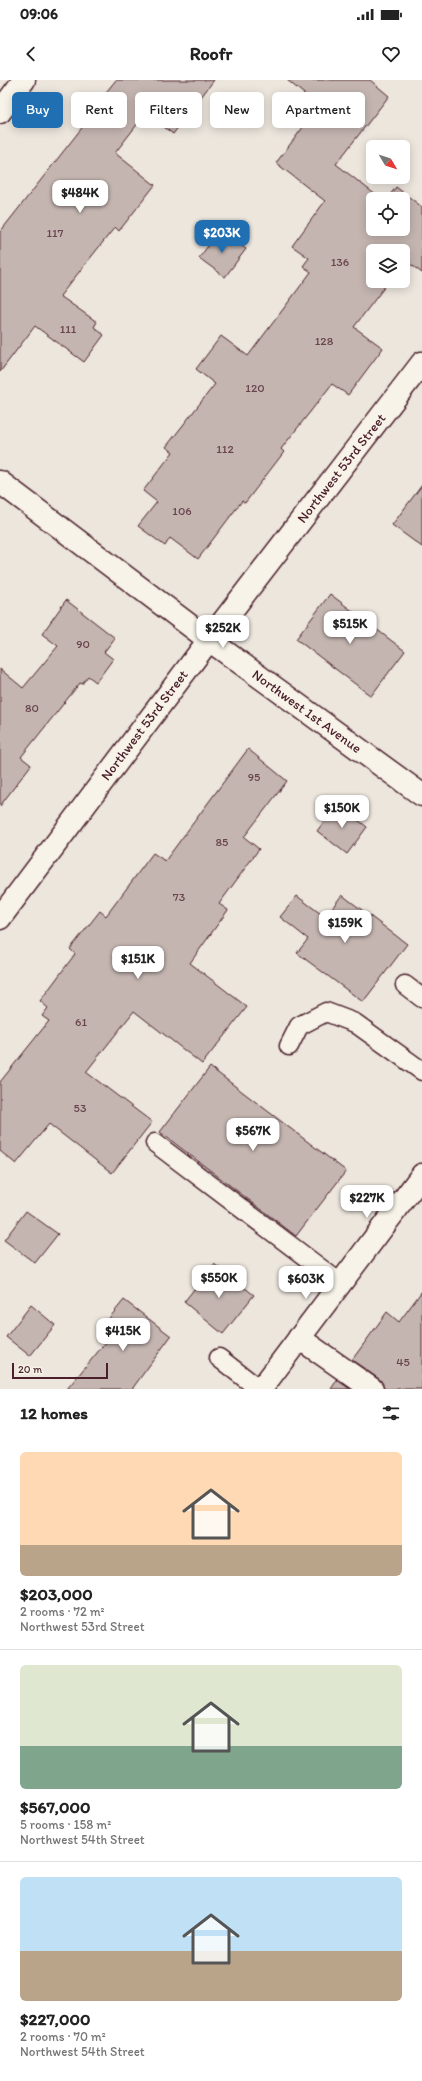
<!DOCTYPE html>
<meta charset="utf-8">
<style>
:root{--surface:#fff;--page:#f6f6f6;--text:#222;--muted:#767676;--line:#e0e0e0;--accent:#1f6fb2}
body{margin:0;font-family:Itim,sans-serif;background:var(--page);color:var(--text);height:100vh;display:flex;flex-direction:column;font-size:15px;white-space:nowrap}
*{box-sizing:border-box;margin:0}
p{font-size:13px;color:var(--muted)}
.icon{flex:none;width:22px;height:22px;fill:none;stroke:currentColor;stroke-width:2;stroke-linecap:round;stroke-linejoin:round}
.map{position:relative;height:1309px;overflow:hidden}
.sheet{display:flex;flex-direction:column;background:var(--surface);flex:1}
.sheet>*{flex:none}
.hud{position:absolute;left:12px;top:12px;width:398px;height:36px;display:flex;gap:8px}
.needle{width:26px;rotate:129deg}
.fabs{position:absolute;left:366px;top:60px;display:grid;gap:8px}
.fabs a{display:grid;place-items:center;width:44px;height:44px;border-radius:6px;background:var(--surface);box-shadow:0 2px 10px #0003;font-size:20px}
.scale{position:absolute;left:12px;bottom:10px;width:96px;box-sizing:border-box;padding-left:4px;border:2px solid #4a1f2b;border-top:0;font-size:11px;line-height:14px;white-space:nowrap;color:#4a1f2b;-webkit-text-stroke:3px #f7f3e8;paint-order:stroke}
.price{position:absolute;translate:-50% -34px;padding:0 9px;border-radius:8px;background:#fff;color:#222;font-size:13px;line-height:26px;filter:drop-shadow(0 1px 2px #0008)}
.price::after{content:'';position:absolute;left:50%;top:24px;width:12px;height:9px;margin-left:-6px;background:inherit;clip-path:polygon(0 0,100% 0,50% 100%)}
.price.selected{background:var(--accent);color:#fff}
ul{padding:0;list-style:none}
li{display:grid;align-content:center;gap:8px;height:212px;padding:0 20px}
li+li{border-top:1px solid var(--line)}
li span{display:grid;place-items:center;height:124px;border-radius:6px;color:#555}
li>.icon{margin-inline-start:auto}
span .icon{width:72px;height:72px;fill:#fffc;stroke-width:1}
li b{font-size:17px}
h2{display:flex;justify-content:space-between;align-items:center;height:48px;padding:0 20px;font-size:17px}
.chip{padding:0 14px;border-radius:6px;background:var(--surface);box-shadow:0 2px 10px #0003;font-size:14px;line-height:36px}
.chip.selected{background:var(--accent);color:#fff}
.status{display:flex;justify-content:space-between;align-items:center;height:28px;padding:0 20px;background:var(--surface);direction:ltr}
.status svg{height:11px;fill:currentColor}
header{display:flex;justify-content:space-between;align-items:center;height:52px;padding:0 20px;background:var(--surface);font-size:18px;font-weight:800}
.map>svg:first-child{display:block}
</style>
<div class="status"><b>09:06</b><svg viewBox="0 0 49 12"><path d="M0 12V9h3v3zM5 12V6h3v6zM10 12V3h3v9zM15 12V0h3v12zM26 1h20v11H26zM47 4h2v5h-2z"/></svg></div>
<header><svg class="icon" aria-label="back" viewBox="0 0 24 24"><path d="M15 5l-7 7 7 7"/></svg>Roofr<svg class="icon" aria-label="heart" viewBox="0 0 24 24"><path d="M12 20l-8-8c-3-5 5-10 8-4 3-6 11-1 8 4z"/></svg></header>
<div class="map">
<svg width="422" height="1309" viewBox="0 0 422 1309">
<rect width="100%" height="100%" fill="#ece6dd"/>
<filter id="ink" filterUnits="userSpaceOnUse"><feTurbulence type="fractalNoise" baseFrequency=".025" numOctaves="2"/><feDisplacementMap in="SourceGraphic" scale="8" xChannelSelector="R" yChannelSelector="G"/><feConvolveMatrix kernelMatrix="1 2 1 2 8 2 1 2 1" color-interpolation-filters="sRGB"/></filter>
<g filter="url(#ink)">
<path fill="#c4b5b0" stroke="#4a1f2b" d="M116,0h98l-41,54 -27,-21 -31,40 40,32 -36,46 -4,-4 -55,69 37,26 -3,5 10,8 -20,27 -49,-36 -35,46v-140l92,-117 -3,-2z
M287,0h83l19,16 -53,68 45,35h-8v30h30v-30h-16l9,-12 26,20v66l-17,-13 -2,3v-12h-30v30h16l-35,46 29,21 -35,47 -16,-11 -51,65 3,3 -39,51 -3,-2 -44,58 -28,-21 -5,8 -27,-20 19,-24 -14,-11 30,-39 -7,-5 49,-63 -19,-15 25,-33 27,20 63,-84 -8,-6 6,-8 -17,-12 33,-45 -49,-38 43,-57z
M220,150l26,19 -21,28 -26,-19z
M422,405v62l-30,-22z
M330,514l75,57 -34,45 -75,-57z
M66,520l49,38 -11,14 9,7 -17,23 -8,-6 -6,8 -2,-1 -59,74 10,8 -31,41v-137l23,19 35,-42 -16,-12z
M248,669l39,32 -43,56 15,12 -40,55 9,6 -38,53 57,44 -45,57 -68,-53 -48,61 66,50 -40,51 -63,-49 -33,40 -16,-13v-69l49,-61 -7,-5 6,-8 -8,-7 35,-47 -5,-5 30,-38 6,5 47,-63 12,8z
M337,724l30,23 -20,27 -30,-23z
M342,815l65,49 -44,58 -66,-49 11,-14 -28,-22 17,-21 28,21z
M210,987l136,104 -50,65 -136,-104z
M26,1131l32,23 -23,29 -31,-23z
M214,1184l40,31 -31,39 -39,-32z
M422,1211v98h-38l-5,-10 -27,-19 35,-48 12,10z
M124,1220l47,36 -39,53h-65l49,-59 -10,-8z
M31,1225l24,20 -25,31 -24,-19z
M337,1300l13,9h-19z"/>
<g fill="none" stroke-linecap="round" stroke-linejoin="round">
<g stroke="#4a1f2b" stroke-width="21">
<path id="service" d="M405,905l17,13
M289,966l10,-20 27,-14 29,11 67,48
M155,1063l185,140
M219,1278l40,31"/>
</g>
<g stroke="#4a1f2b" stroke-width="25">
<path id="minor" d="M0,32l24,-32
M0,402l209,158 213,155
M0,838l209,-278 213,-277
M299,1258l73,51"/>
</g>
<g stroke="#4a1f2b" stroke-width="25">
<path id="secondary" d="M261,1309l161,-214"/>
</g>
<use href="#service" stroke="#f7f3e8" stroke-width="18"/>
<use href="#minor" stroke="#f7f3e8" stroke-width="22"/>
<use href="#secondary" stroke="#f7f3e8" stroke-width="22"/>
</g>
</g>
<g text-anchor="middle" stroke-width="3.5" stroke-linejoin="round" paint-order="stroke">
<g font-size="12" fill="#68444c">
<text x="55" y="157">117</text>
<text x="340" y="186">136</text>
<text x="68" y="253">111</text>
<text x="324" y="265">128</text>
<text x="255" y="312">120</text>
<text x="225" y="373">112</text>
<text x="182" y="435">106</text>
<text x="83" y="568">90</text>
<text x="32" y="632">80</text>
<text x="254" y="701">95</text>
<text x="222" y="766">85</text>
<text x="179" y="821">73</text>
<text x="81" y="946">61</text>
<text x="80" y="1032">53</text>
<text x="403" y="1286">45</text>
</g>
<g font-size="14" fill="#4a1f2b" stroke="#f7f3e8">
<text transform="translate(341 388) rotate(-52)" y="5">Northwest 53rd Street</text>
<text transform="translate(307 631) rotate(36)" y="5">Northwest 1st Avenue</text>
<text transform="translate(144 645) rotate(-53)" y="5">Northwest 53rd Street</text>
</g>
</g>
</svg>
<div class="fabs">
<a><svg class="needle" viewBox="-14 -14 28 28"><path d="M0-13l5 13h-10z" fill="#e53935"/><path d="M0 13l5-13h-10z" fill="#767676"/></svg></a>
<a><svg class="icon" aria-label="locate" viewBox="0 0 24 24"><circle cx="12" cy="12" r="6"/><path d="M12 2v4M12 18v4M2 12h4M18 12h4"/></svg></a>
<a><svg class="icon" aria-label="layers" viewBox="0 0 24 24"><path d="M12 4l9 5-9 5-9-5zM3 14l9 5 9-5"/></svg></a>
</div>
<div class="scale">20 m</div>
<b class="price" style="left:80px;top:134px">$484K</b>
<b class="price selected" style="left:222px;top:174px">$203K</b>
<b class="price" style="left:350px;top:565px">$515K</b>
<b class="price" style="left:223px;top:569px">$252K</b>
<b class="price" style="left:342px;top:749px">$150K</b>
<b class="price" style="left:345px;top:864px">$159K</b>
<b class="price" style="left:138px;top:900px">$151K</b>
<b class="price" style="left:253px;top:1072px">$567K</b>
<b class="price" style="left:367px;top:1139px">$227K</b>
<b class="price" style="left:219px;top:1219px">$550K</b>
<b class="price" style="left:306px;top:1220px">$603K</b>
<b class="price" style="left:123px;top:1272px">$415K</b>
<div class="hud">
<a class="chip selected">Buy</a>
<a class="chip">Rent</a>
<a class="chip">Filters</a>
<a class="chip">New</a>
<a class="chip">Apartment</a>
</div>
</div>
<section class="sheet">
<h2>12 homes<svg class="icon" aria-label="filters" viewBox="0 0 24 24"><path d="M4 7h16M4 17h16"/><circle cx="9" cy="7" r="2"/><circle cx="15" cy="17" r="2"/></svg></h2>
<ul>
<li><span style="background:linear-gradient(#ffd9b3 75%,#b9a48a 0)"><svg class="icon" aria-label="home" viewBox="0 0 24 24"><path d="M3 11l9-7 9 7M6 9v11h12V9"/></svg></span><div><b>$203,000</b><p>2 rooms · 72 m²</p><p>Northwest 53rd Street</p></div></li>
<li><span style="background:linear-gradient(#dfe7d0 65%,#7fa58c 0)"><svg class="icon" aria-label="home" viewBox="0 0 24 24"><path d="M3 11l9-7 9 7M6 9v11h12V9"/></svg></span><div><b>$567,000</b><p>5 rooms · 158 m²</p><p>Northwest 54th Street</p></div></li>
<li><span style="background:linear-gradient(#bfe0f5 60%,#b9a48a 0)"><svg class="icon" aria-label="home" viewBox="0 0 24 24"><path d="M3 11l9-7 9 7M6 9v11h12V9"/></svg></span><div><b>$227,000</b><p>2 rooms · 70 m²</p><p>Northwest 54th Street</p></div></li>
</ul>
</section>
